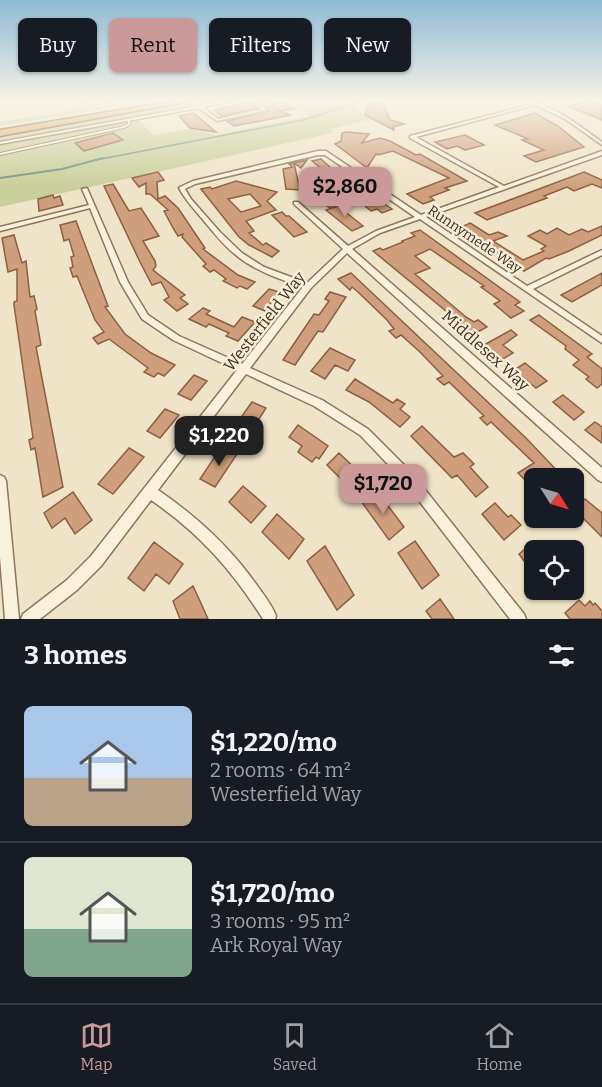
<!DOCTYPE html>
<meta charset="utf-8">
<style>
:root{--surface:#171b24;--page:#20242c;--text:#f1f3f6;--muted:#9ea1a6;--line:#363941;--accent:#cc999b}
body{margin:0;font-family:Bitter,serif;background:var(--page);color:var(--text);height:100vh;display:flex;flex-direction:column;font-size:22px;white-space:nowrap}
*{box-sizing:border-box;margin:0}
p{font-size:20px;color:var(--muted)}
.icon{flex:none;width:33px;height:33px;fill:none;stroke:currentColor;stroke-width:2;stroke-linecap:round;stroke-linejoin:round}
.map{position:relative;height:619px;overflow:hidden}
.panel{display:flex;flex-direction:column;background:var(--surface);flex:1}
.panel>*{flex:none}
.banner{position:absolute;left:18px;top:18px;width:567px;height:54px;display:flex;gap:12px}
.needle{width:39px;rotate:127deg}
.controls{position:absolute;left:524px;top:468px;display:grid;gap:12px}
.controls a{display:grid;place-items:center;width:60px;height:60px;border-radius:9px;background:var(--surface);box-shadow:0 2px 4px #0004;font-size:30px}
.price{position:absolute;translate:-50% -51px;padding:0 14px;border-radius:12px;background:var(--accent);color:#111;font-size:20px;line-height:39px;filter:drop-shadow(0 2px 3px #0008)}
.price::after{content:'';position:absolute;left:50%;top:36px;width:18px;height:14px;margin-left:-9px;background:inherit;clip-path:polygon(0 0,100% 0,50% 100%)}
.price.active{background:#222;color:#fff}
ul{padding:0;list-style:none}
li{display:flex;align-items:center;gap:18px;height:150px;padding:0 24px}
li+li{border-top:2px solid var(--line)}
li span{display:grid;place-items:center;flex:none;width:168px;height:120px;border-radius:9px;color:#555}
li>.icon{margin-inline-start:auto}
span .icon{width:72px;height:72px;fill:#fffc;stroke-width:1}
li b{font-size:26px}
h2{display:flex;justify-content:space-between;align-items:center;height:72px;padding:0 24px;font-size:26px}
.tag{padding:0 21px;border-radius:9px;background:var(--surface);box-shadow:0 2px 4px #0004;font-size:21px;line-height:54px}
.tag.active{background:var(--accent);color:#111}
.tabs{display:flex;justify-content:space-around;align-items:center;height:84px;border-top:2px solid var(--line);background:var(--surface);font-size:16px;color:var(--muted)}
.tabs a{display:grid;justify-items:center;gap:3px}
.tabs .active{color:var(--accent)}
.map>svg:first-child{display:block}
</style>
<div class="map">
<svg width="602" height="619" viewBox="0 0 602 619">
<rect width="100%" height="100%" fill="#f0e4c8"/>
<path fill="#c9cf9b" d="M132,101h19l-151,25v-4z
M196,101h30l-226,40v-6z
M314,101h30l27,18 -39,10v4l-332,74v-63l139,-24 14,15 38,-6 25,6 93,-19 -17,-11z"/>
<g fill="none" stroke-linecap="round" stroke-linejoin="round">
<path stroke="#6f938a" stroke-width="1.5" d="M96,160l207,-40 60,-19"/>
<path stroke="#6f938a" stroke-width="2" d="M0,178l62,-9 41,-11"/>
</g>
<path fill="#cf9f7d" stroke="#8d5f41" stroke-width="1.5" fill-rule="evenodd" d="M251,101l6,7 -36,8 -6,-6z
M260,101l25,2 10,6 -17,2 13,4 -57,11 -7,-5 42,-10z
M588,101l14,4v15l-35,-14z
M383,103l7,17 14,4 -11,3 1,3 -29,-15 3,-11z
M194,113l3,3 19,16 -26,-4 -11,-12z
M535,113l23,13 26,21 -48,15 -12,-6 20,-6 -22,-10 6,-1 -33,-14z
M346,132l23,2 -7,9 18,-5 10,3 26,14 4,-1 47,27 -22,7 4,2 -19,7 4,3 -11,4 -16,-10 42,-16 -56,-27 -15,4 -2,-1 -9,14 -32,-24 6,-3 1,-8z
M113,133l10,7 -39,11 -9,-8z
M465,135l19,10 -19,5 -8,-4 -10,3 -12,-7z
M321,159l10,9 61,41 -10,4 -5,-4 -6,2 -59,-50z
M307,160l-6,8 -7,-5 6,27 -14,-1 -3,-20 9,-2 -3,-3z
M158,172l6,8 -7,2 1,17 7,-3 13,12 27,40 -2,1 35,26 17,7 -8,7 -7,-3 -3,2 -14,-7 3,-2 -12,-9 -4,2 -7,-6 3,-2 -24,-27 1,-3 -5,2 -5,-8 -9,-17 4,-1 -18,-16h-4v-11l-7,4 -7,-9z
M584,172l18,8v8l-10,-4 -18,7 -7,-4 -23,9 3,2 -60,22 -12,-7z
M236,181l41,11 -10,9 9,9 -30,11 8,10 -5,2 14,12 3,-2 13,8 -7,6 -23,-12 -10,-8 -38,-48 9,-2 2,2zM250,194l11,12 -20,6 -13,-13z
M316,183l26,22 -12,3 -26,-18z
M113,184l16,27 12,-3 18,28 -16,5 12,20 1,5 -3,4 32,25 -5,3 8,6 -11,7 -13,-11 5,-3 -8,-15 -9,3 -12,-23 -36,-76z
M53,195l1,3 6,-2 3,9 -24,6 -1,-12z
M338,206l25,20 -11,5 -26,-21z
M282,212l4,4h3l18,16 -13,5 -22,-22z
M76,221l32,85 -3,1 20,27 26,19 24,12 -11,11 -6,-3 -4,4 -10,-5 4,-4 -39,-29 -11,5 -5,-6 11,-6 -9,-12 -18,-44 -4,1 -3,-9 3,-1 -2,-10 3,-1 -5,-17 -5,2 -4,-16z
M470,223l19,12 9,-3 9,4 -14,5 30,19 21,-9 -3,-2 5,-3 -18,-10 12,-6 7,4 10,-6 12,7 13,-6 6,3 14,-6v9l-33,16 -20,8 -3,-1 -22,13 -65,-43z
M420,230l100,72 -5,3 9,6 -13,7 -17,-14 6,-3 -19,-14 3,-1 -54,-37 -15,7 15,12 -15,6 51,43 8,5 4,-2 9,7 -13,7 -101,-83 7,-3 3,2 20,-8 -1,-1 13,-5 -4,-3z
M14,235l8,28 4,-2 4,36 4,-1 3,13 -2,2 6,34 -5,2 27,140 -20,10 -8,-49 -4,2 -2,-10 4,-2 -19,-133v-3l3,-1v-32l-9,3 -6,-34z
M351,273l175,165 38,40h-23l-7,-6 -10,7 -6,-6 16,-10 -43,-41 -4,3 -7,-7 4,-2 -35,-34 -5,3 -7,-6 6,-3 -23,-24 -19,-17 -5,3 -7,-7 5,-2 -7,-9 -29,-28 -6,-5 -2,3 -12,-11z
M602,273v12l-30,17 -11,-7z
M269,289l10,3 -14,19 -12,-5z
M330,292l16,5 -23,35 -5,-1 -23,34 -12,-5 31,-46 5,1 10,-14 -4,-2z
M203,308l7,3 -4,3 28,13 8,-10 13,5 -17,19 -12,-5 3,-3 -20,-9 -3,3 -17,-8z
M539,315l53,39 -5,3 15,12v15l-5,4 -11,-9 3,-2 -16,-12 6,-5 -14,-11 1,-3 -36,-26z
M511,330l6,5 -14,10 10,8 -12,7 -17,-15z
M330,348l25,12 -7,11 -13,-6 -10,14 -14,-8z
M525,363l22,18 -11,7 -22,-18z
M194,375l13,6 -16,19 -13,-6z
M355,379l38,24 4,-4 8,5 -5,5 10,8 -10,10 -31,-25 -23,-12z
M563,395l21,17 -10,8 -21,-18z
M252,402l14,6 -19,30 -15,-8z
M165,409l14,6 -19,23 -13,-7z
M595,422l7,5v16l-17,-13z
M298,425l30,21 -9,13 -3,-2 -4,5 -14,-10 4,-6 -13,-9z
M422,426l32,31 9,-4 11,11 -4,3 18,20 -12,10 -19,-22 -5,3 -41,-42z
M222,446l15,8 -22,33 -15,-8z
M129,448l15,9 -31,37 -15,-10z
M339,453l22,21 -12,13 -22,-22z
M243,486l23,20 -15,17 -22,-21z
M376,490l28,37 -15,13 -28,-39z
M73,492l19,28 -17,14 -10,-16 -13,10 -8,-15z
M585,499l17,14v24l-28,-28z
M495,503l13,14 3,-2 10,10 -17,15 -22,-26z
M277,514l27,25 -15,20 -27,-27z
M415,541l24,34 -17,14 -24,-36z
M534,541l6,9h-6v25l-15,-21z
M154,542l29,22 -14,20 -13,-10 -12,17 -16,-13z
M325,546l29,49 -17,15 -30,-49z
M193,586l7,15 8,18h-28l-7,-18z
M440,599l14,20h-22l-6,-8z
M579,600l6,6 5,-5 3,4 2,-2 7,8v8h-32l-5,-6z"/>
<g fill="none" stroke-linecap="round" stroke-linejoin="round">
<g stroke="#8d765c" stroke-width="4">
<path id="lane" d="M76,101l3,5 35,-5
M0,154l124,-27 5,-3v-4"/>
</g>
<g stroke="#8d765c" stroke-width="3">
<path id="street" d="M225,101h8l-30,6 15,12 44,-10 -9,-8h4l10,9 -50,11 -18,-13 -199,36v-2z
M530,101c25,5 51,26 72,41v3l-37,-26 -30,-14 -119,32 88,49 98,-35v4l-176,62 101,69 75,-36v5l-69,34 69,47v7l-182,-124 -40,14 -28,16 250,219v14l-4,-2 -251,-227 -36,35 -61,80 72,32 46,29 43,43 113,142 2,5h-16l-107,-139 -43,-45 -46,-29 -68,-32 -88,116c38,26 71,56 98,94 7,10 16,21 20,32l-1,3h-12c-31,-49 -64,-86 -112,-119l-50,66 -24,24 -37,29h-19l2,-5 44,-34 24,-24 146,-186 -64,-30 -31,-21 -22,-37 -30,-74 -90,23v-4l89,-22 -7,-16 5,-1 41,94 20,33 31,21 63,28 61,-77c-23,-8 -48,-16 -67,-32 -12,-9 -22,-22 -32,-34 -9,-11 -18,-20 -25,-33l1,-1 13,-6 125,-30h8l95,64 78,-28 -89,-49v-2l122,-32 -2,-1zM318,155h7l90,62 -39,14 -28,15 -50,-44h-4v2l49,45 -36,34 -43,-16 -22,-14 -22,-21 -29,-33 -6,-10 10,-5z
M0,475l4,2 2,4 13,138h-14l-5,-62z"/>
</g>
<g stroke="#5b4430" stroke-width="3">
<path id="highway" d="M174,101h16l-190,35v-6z"/>
</g>
<use href="#lane" stroke="#faf1dc" stroke-width="2"/>
<use href="#street" fill="#faf1dc" fill-rule="evenodd"/>
<use href="#highway" fill="#e0a458" fill-rule="evenodd"/>
</g>
<linearGradient id="sky" x2="0" y2="1"><stop stop-color="#8fbad6"/><stop offset="0.54" stop-color="#f8f3e6"/><stop offset="1" stop-color="#f8f3e6" stop-opacity="0"/></linearGradient>
<rect width="602" height="188" fill="url(#sky)"/>
<g text-anchor="middle" stroke-width="5" stroke-linejoin="round" paint-order="stroke">
<g font-size="14" fill="#3d2e20" stroke="#f7eed8">
<text transform="translate(475 239) rotate(34)" y="5">Runnymede Way</text>
</g>
<g font-size="16" fill="#3d2e20" stroke="#f7eed8">
<text transform="translate(264 321) rotate(-52)" y="6">Westerfield Way</text>
<text transform="translate(486 350) rotate(42)" y="6">Middlesex Way</text>
</g>
</g>
</svg>
<div class="controls">
<a><svg class="needle" viewBox="-14 -14 28 28"><path d="M0-13l5 13h-10z" fill="#e53935"/><path d="M0 13l5-13h-10z" fill="#9ea1a6"/></svg></a>
<a><svg class="icon" aria-label="locate" viewBox="0 0 24 24"><circle cx="12" cy="12" r="6"/><path d="M12 2v4M12 18v4M2 12h4M18 12h4"/></svg></a>
</div>
<b class="price" style="left:345px;top:218px">$2,860</b>
<b class="price active" style="left:219px;top:467px">$1,220</b>
<b class="price" style="left:383px;top:515px">$1,720</b>
<div class="banner">
<a class="tag">Buy</a>
<a class="tag active">Rent</a>
<a class="tag">Filters</a>
<a class="tag">New</a>
</div>
</div>
<section class="panel">
<h2>3 homes<svg class="icon" aria-label="filters" viewBox="0 0 24 24"><path d="M4 7h16M4 17h16"/><circle cx="9" cy="7" r="2"/><circle cx="15" cy="17" r="2"/></svg></h2>
<ul>
<li><span style="background:linear-gradient(#a9c7e8 60%,#b9a48a 0)"><svg class="icon" aria-label="home" viewBox="0 0 24 24"><path d="M3 11l9-7 9 7M6 9v11h12V9"/></svg></span><div><b>$1,220/mo</b><p>2 rooms · 64 m²</p><p>Westerfield Way</p></div></li>
<li><span style="background:linear-gradient(#dfe7d0 60%,#7fa58c 0)"><svg class="icon" aria-label="home" viewBox="0 0 24 24"><path d="M3 11l9-7 9 7M6 9v11h12V9"/></svg></span><div><b>$1,720/mo</b><p>3 rooms · 95 m²</p><p>Ark Royal Way</p></div></li>
</ul>
</section>
<nav class="tabs">
<a class="active"><svg class="icon" aria-label="map" viewBox="0 0 24 24"><path d="M3 6l6-2 6 2 6-2v14l-6 2-6-2-6 2zM9 4v14M15 6v14"/></svg>Map</a>
<a><svg class="icon" aria-label="saved" viewBox="0 0 24 24"><path d="M7 4h10v16l-5-4-5 4z"/></svg>Saved</a>
<a><svg class="icon" aria-label="home" viewBox="0 0 24 24"><path d="M3 11l9-7 9 7M6 9v11h12V9"/></svg>Home</a>
</nav>
